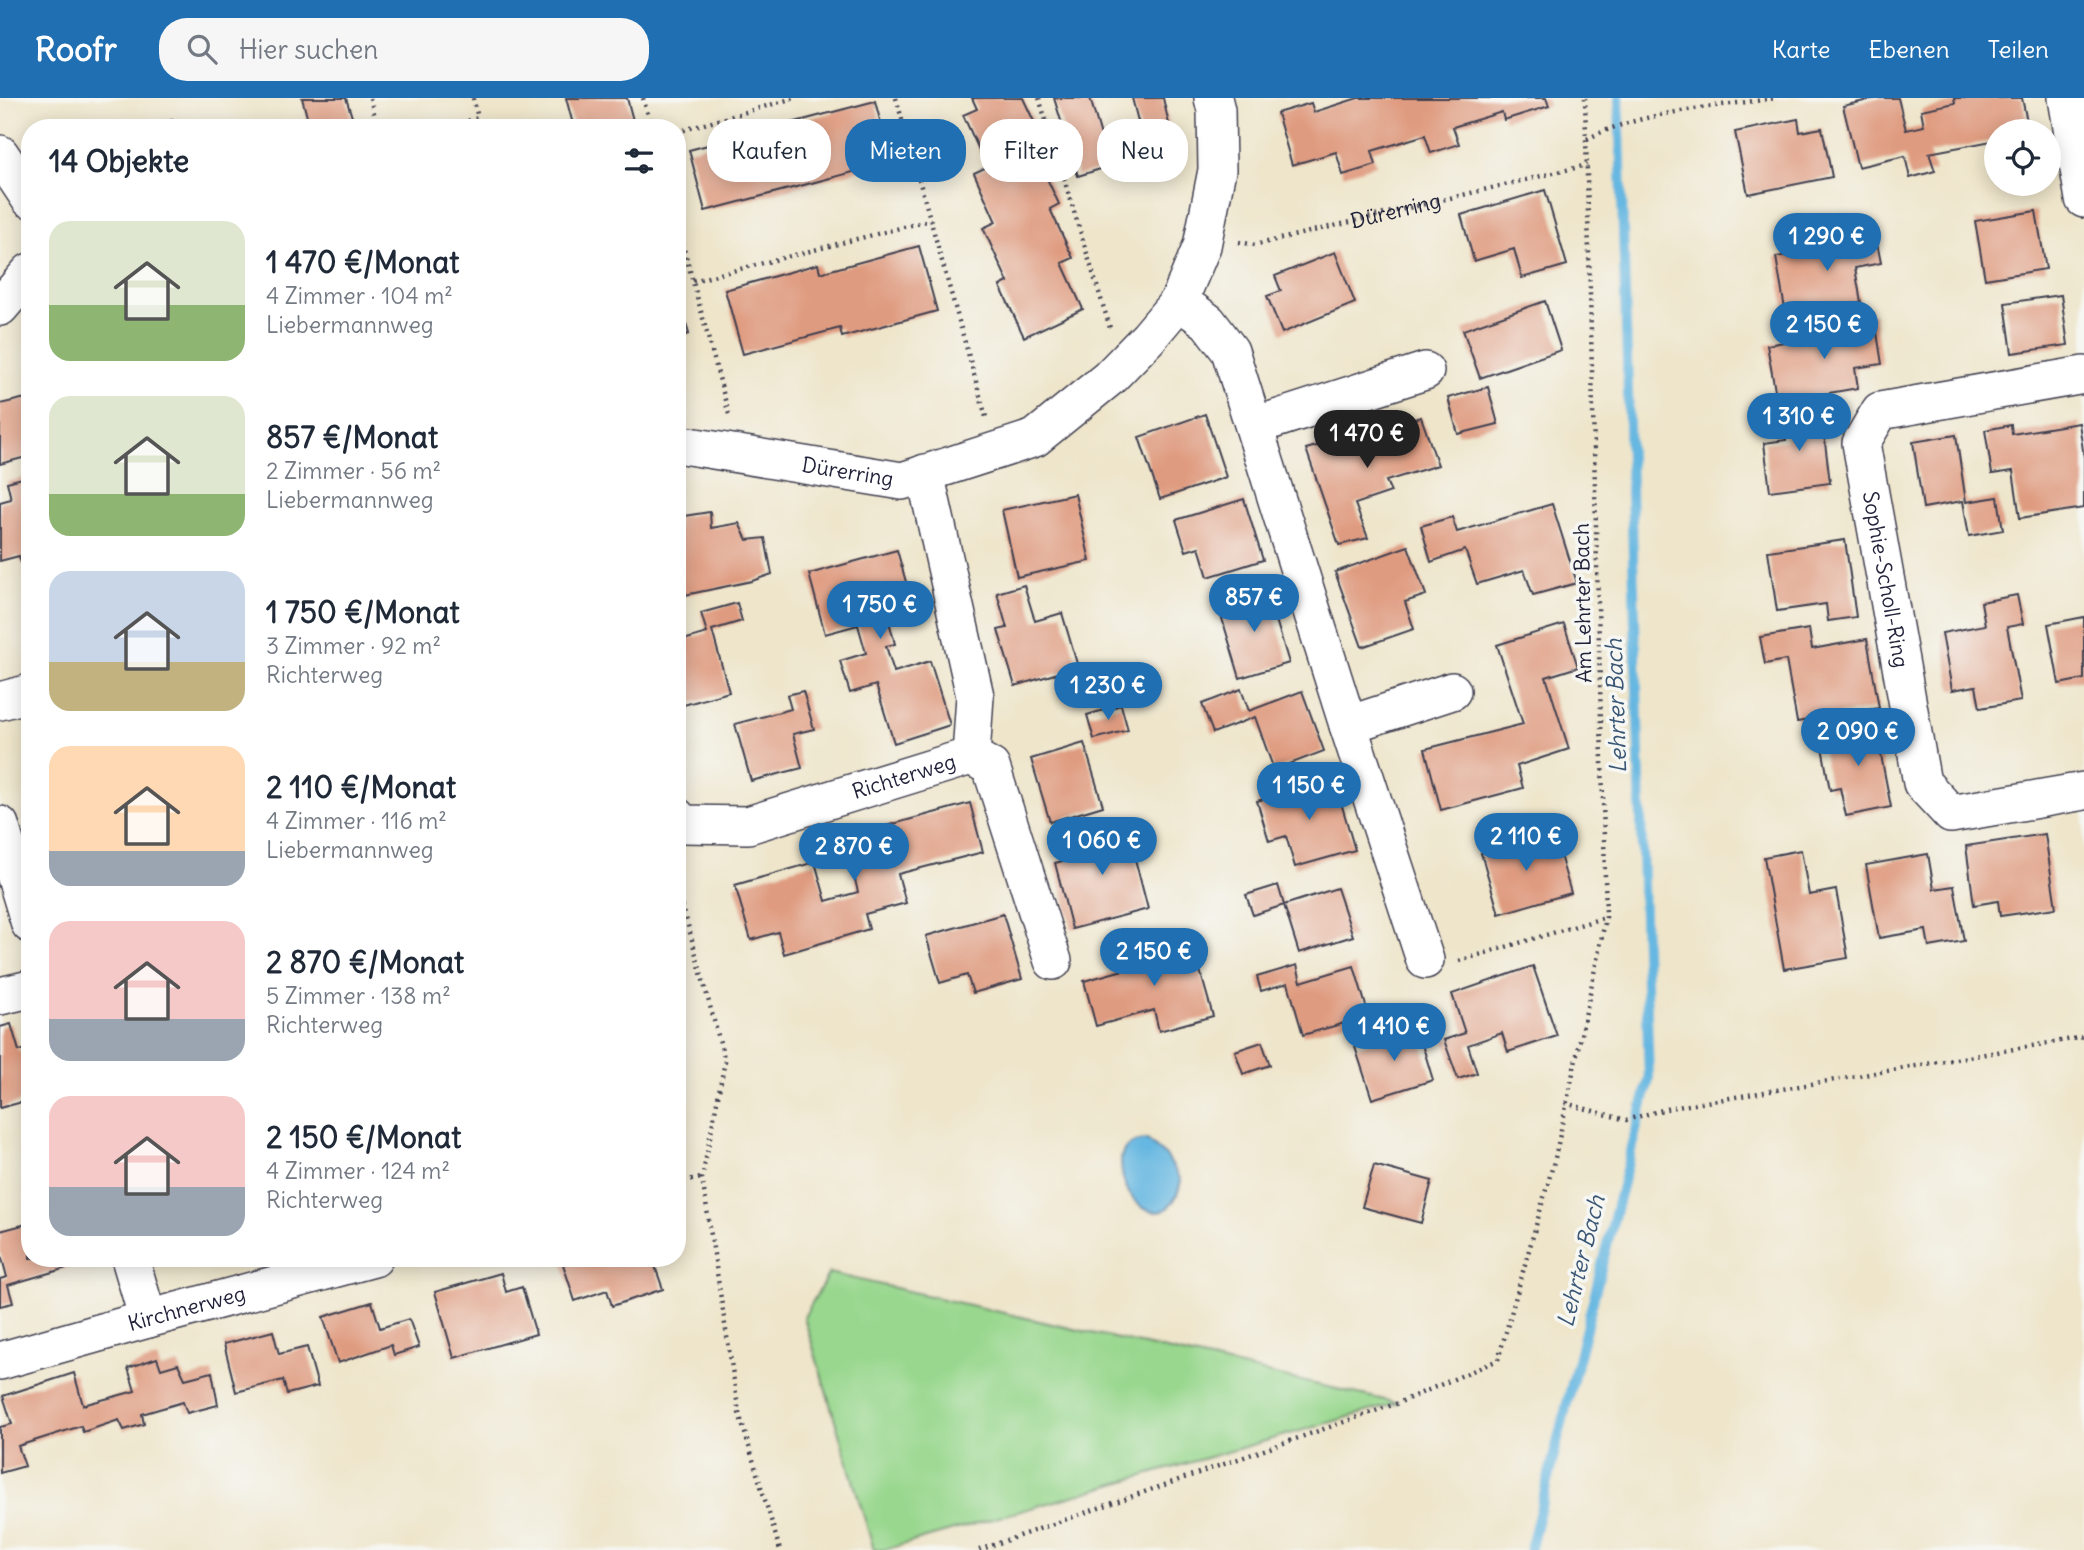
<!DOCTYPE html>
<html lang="de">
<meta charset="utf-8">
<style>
:root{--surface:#fff;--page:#f6f6f7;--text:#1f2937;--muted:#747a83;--accent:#1f6fb2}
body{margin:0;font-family:Delius,sans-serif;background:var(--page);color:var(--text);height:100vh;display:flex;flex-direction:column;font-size:26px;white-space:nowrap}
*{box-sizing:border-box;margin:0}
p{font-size:23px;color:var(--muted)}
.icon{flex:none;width:38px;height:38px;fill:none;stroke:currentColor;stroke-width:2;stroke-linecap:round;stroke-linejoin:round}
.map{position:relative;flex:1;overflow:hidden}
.panel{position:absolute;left:21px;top:21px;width:665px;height:1148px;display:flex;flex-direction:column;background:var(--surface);border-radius:28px;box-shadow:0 4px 18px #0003}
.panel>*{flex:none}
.hud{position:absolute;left:707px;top:21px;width:665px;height:63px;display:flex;gap:14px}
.tools{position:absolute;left:1984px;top:21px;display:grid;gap:14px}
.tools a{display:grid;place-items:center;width:77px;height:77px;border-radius:50%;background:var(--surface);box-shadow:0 4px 18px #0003;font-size:35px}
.price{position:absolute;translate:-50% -60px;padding:0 16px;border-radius:24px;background:var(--accent);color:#fff;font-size:23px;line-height:46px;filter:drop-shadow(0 2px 4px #0008)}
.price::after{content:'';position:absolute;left:50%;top:42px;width:21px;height:16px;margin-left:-10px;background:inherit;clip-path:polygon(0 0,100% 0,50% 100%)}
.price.current{background:#222;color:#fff}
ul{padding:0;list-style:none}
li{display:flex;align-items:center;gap:21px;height:175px;padding:0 28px}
li span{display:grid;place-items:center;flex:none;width:196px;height:140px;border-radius:21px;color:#555}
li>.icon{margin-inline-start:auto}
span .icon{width:84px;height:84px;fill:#fffc;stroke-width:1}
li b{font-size:30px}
h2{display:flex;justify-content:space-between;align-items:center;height:84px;padding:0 28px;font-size:30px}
.pill{padding:0 24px;border-radius:28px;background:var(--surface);box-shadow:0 4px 18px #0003;font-size:24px;line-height:63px}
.pill.current{background:var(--accent);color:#fff}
header{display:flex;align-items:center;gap:42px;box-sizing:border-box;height:98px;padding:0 35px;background:var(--accent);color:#fff}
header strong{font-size:33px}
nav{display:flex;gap:38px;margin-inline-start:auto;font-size:24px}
.search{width:490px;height:63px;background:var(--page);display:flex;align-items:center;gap:18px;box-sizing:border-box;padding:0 24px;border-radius:28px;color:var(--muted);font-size:26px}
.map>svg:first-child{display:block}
</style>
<header>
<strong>Roofr</strong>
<div class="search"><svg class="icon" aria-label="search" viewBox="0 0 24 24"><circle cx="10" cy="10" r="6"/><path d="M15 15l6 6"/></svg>Hier suchen</div>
<nav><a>Karte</a><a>Ebenen</a><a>Teilen</a></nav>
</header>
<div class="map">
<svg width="2084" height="1452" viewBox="0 0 2084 1452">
<rect width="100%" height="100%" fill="#f6f6f2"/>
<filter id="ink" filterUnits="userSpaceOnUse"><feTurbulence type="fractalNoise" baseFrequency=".0143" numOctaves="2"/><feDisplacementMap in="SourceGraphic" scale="14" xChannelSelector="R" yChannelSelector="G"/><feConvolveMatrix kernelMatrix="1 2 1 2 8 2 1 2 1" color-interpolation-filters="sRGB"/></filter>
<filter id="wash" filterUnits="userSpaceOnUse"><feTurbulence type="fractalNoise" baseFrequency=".00686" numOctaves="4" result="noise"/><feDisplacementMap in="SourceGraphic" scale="28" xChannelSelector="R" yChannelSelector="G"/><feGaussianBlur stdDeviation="1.57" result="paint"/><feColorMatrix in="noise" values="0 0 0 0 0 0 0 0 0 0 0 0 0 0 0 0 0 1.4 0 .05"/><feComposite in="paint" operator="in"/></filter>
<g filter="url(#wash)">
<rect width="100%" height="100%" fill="#eee5ca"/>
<path fill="#98d78d" stroke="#5d7c64" stroke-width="2" d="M829,1175l569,130 -514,147h-10l-70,-233z"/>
<path fill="#66b7e1" stroke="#446c8e" stroke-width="2" d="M1147,1042l20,17 14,23c-10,57 -60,29 -60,-18 0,-16 11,-21 26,-22z"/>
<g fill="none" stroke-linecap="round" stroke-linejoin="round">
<path stroke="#66b7e1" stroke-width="10" d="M1530,1452l119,-471 -30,-981"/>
</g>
<g id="blocks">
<path fill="#df9b80" d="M302,0h44l6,19 -42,11z
M566,0h61l8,30h-61z
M972,0h51l22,47 -11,6 25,53 -9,5 23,49 -11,5 21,46 -59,28 -24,-51 8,-4 -25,-54 13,-6 -22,-49 13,-6 -24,-52 14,-6z
M1054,0h36l20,68 -32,10z
M1132,0h31l12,52 -28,6z
M1358,0h188l3,8 -45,14 -2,-8 -49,15 6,17 -28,9 -6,-18 -53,16 4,14 -33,10 -7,-23 -44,13 -15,-52 34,-10 3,9z
M1877,0h21l8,32 18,-4 -3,-16 34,-7 -1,-5h68l7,33h-32v9l-68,13 6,18 -25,7 -5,-22 -47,11 -15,-61z
M875,3l16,61 -186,49 -16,-61z
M1798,21l2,13 22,-4 10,49 -84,17 -13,-62z
M172,22l2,8h-26v-1z
M1545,92l22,75 -45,13 -8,-29 -40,12 -13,-46z
M2036,113l10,58 -61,10 -10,-58z
M1873,125l8,40 -26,5 6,34 -75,13 -10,-58 74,-13 -4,-16z
M919,148l18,65 -95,26 -2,-9 -97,26 -18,-64 93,-26 2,9z
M1335,154l20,51 -73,30 -15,-37 14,-5 -6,-15z
M677,193l12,43 -12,3z
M2061,197l7,50 -56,8 -7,-50z
M1545,203l16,49 -81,28 -17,-48z
M1874,216l8,50 -27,4 3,20 -81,14 -10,-57 81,-14 -2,-12z
M1488,289l10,37 -40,10 -10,-36z
M30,299v59l-30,8v-60z
M1821,312l9,73 -60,8 -6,-48 22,-3 -4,-25z
M1205,316l21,63 -66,22 -21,-62z
M1421,319l17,48 -52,16 5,11 -36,12 13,34 -29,7 -33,-96z
M2079,325l5,34v51l-64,10 -7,-47 -21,3 -7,-44 26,-5 1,9z
M1956,337l10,67 32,-5 5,33 -34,6 -6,-35 -40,7 -10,-66z
M30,378v84l-9,3 -2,-7 -19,5v-59l11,-3 -4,-17z
M1075,396l15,67 -73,16 -15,-67z
M1244,401l19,61 -55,17 -9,-30 -13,4 -10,-31z
M1552,406l25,79 -44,12 -9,-25 -47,14 -12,-34 -34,12 -10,-36 31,-9 5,15z
M710,414l1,16 28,-5 8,17 18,-2 7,36 -20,7 -72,15 -3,-14v-65z
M1845,442l11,77 -28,4 -2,-17 -49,7 -9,-60z
M1408,448l18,49 -21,7 9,27 -52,18 -27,-75z
M897,452l16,57 -26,7 8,30 -9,2 8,26 36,-11 20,64 -56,18 -18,-58 -26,8 -10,-32 26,-8 -8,-28 -33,9 -16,-60z
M1024,487l11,36 27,-8 16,54 -63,19 -17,-56 9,-2 -10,-35z
M1267,492l22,73 -49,15 -22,-73z
M2017,497l6,29 -16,3 14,74 -41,7 -4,-22 -24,4 -10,-57 43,-8 -4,-23z
M737,505l5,18 -30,9 17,62 -52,15v-65l30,-9 -6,-20z
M2084,519v62l-25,5 -11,-60z
M1564,526l14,43 -32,10 23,72 -52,17 6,22 -82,22 -16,-61 98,-25 -26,-79z
M1809,531l3,20 55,-10 12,69 -82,14 -11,-62 -21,4 -5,-27z
M1241,591l8,22 53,-20 22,60 -50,19 -19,-53 -42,16 -11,-29z
M803,593l11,38 -21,5 9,34 -51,13 -16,-57 56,-15 -4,-14z
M1121,607l7,25 -34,9 -7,-24z
M1874,621l17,88 -45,9 -6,-28 -10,2 -8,-43 17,-4 -4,-16z
M1084,645l19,63 -53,16 -19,-63z
M1334,681l21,71 -60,17 -9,-31 -17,5 -12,-40z
M970,705l13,49 -85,22 8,29 -41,11 4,15 -85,25 -6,-22 -27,8 -16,-55 80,-23 11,39 32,-9 -7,-29 42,-11 -7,-26z
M1124,719l24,92 -76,20 -17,-66 30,-8 -7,-25z
M1553,733l18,62 -72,21 -18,-61z
M2045,736l11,74 -56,8 -2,-15 -24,4 -8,-59z
M1801,752l8,45 27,-5 12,68 -64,11 -20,-112z
M1928,756l6,35 20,-3 10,55 -35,6 -3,-17 -47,8 -13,-73z
M1278,787l6,20 53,-17 16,48 -54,17 -15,-48 -31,10 -7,-20z
M1003,816l19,65 -49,14 -6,-18 -27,8 -14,-47z
M1190,837l23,81 -54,15 -5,-21 -58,16 -12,-45 64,-18 -4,-15z
M1297,867l4,17 53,-16 15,50 -66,19 -15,-52 -27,8 -4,-14z
M1533,868l24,70 -49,16 -6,-19 -34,12 9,28 -19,6 -14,-39 21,-7 -13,-39z
M11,926l8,27 11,-3v52l-30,8v-81z
M1417,929l16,53 -61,19 -17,-52z
M1262,944l8,23 -27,9 -8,-23z
M1374,1067l58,16 -11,42 -59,-16z
M30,1125v35h56l1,4 -79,23 5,18 -13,3v-27l7,-2 -7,-26v-20z
M561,1160h59l1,5 16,-5h15l11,31 -51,17 -5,-16 -32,11z
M501,1175l5,19 16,-5 14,47 -82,24 -19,-66z
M372,1204l8,26 29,-9 10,28 -25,8 -3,-10 -53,18 -15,-46z
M273,1233l6,23 28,-7 11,39 -31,8 -4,-14 -47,12 -12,-48z
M157,1260l4,11 17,-5 7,15 27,-7 6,33 -31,8 -4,-11 -41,12 2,10 -20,6 -5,-10 -36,12 -2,-6 -63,20 7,20 -25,7v-46l12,-3 -9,-28 71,-23 9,32 52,-14 -7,-23z"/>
</g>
</g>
<g filter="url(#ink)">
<use href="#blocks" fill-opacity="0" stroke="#413f50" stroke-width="2"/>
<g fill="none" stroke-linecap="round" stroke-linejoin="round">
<g stroke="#413f50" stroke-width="40">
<g id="minor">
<path d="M2067,0l17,101"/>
<path d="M0,56l30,45"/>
<path d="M1179,203l29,21 22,29 118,374 77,235"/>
<path d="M0,209l30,-35"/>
<path id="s2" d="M2084,277l-204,36 -19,32 61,340 29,31 133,-23"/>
<path d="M1254,328l171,-55"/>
<path id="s3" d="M677,346l225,37 133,-43 74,-60 39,-40 31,-37 23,-55 15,-76 -1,-60 -3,-12"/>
<path d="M0,603l30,-8"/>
<path d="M1348,627l104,-34"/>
<path d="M971,658l20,11 62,194"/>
<path id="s4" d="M677,719l5,7 66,1 223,-69 4,-60 -50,-223"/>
<path d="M0,727l30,99"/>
<path d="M0,898l30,-7"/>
<path d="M130,1160l18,61"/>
<path id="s5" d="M0,1263l148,-42 226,-61"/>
</g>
</g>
<g stroke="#413f50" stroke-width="4.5" stroke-dasharray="2 5" stroke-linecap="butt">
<path d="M370,0l8,30"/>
<path d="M473,0l5,20"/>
<path d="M643,0l9,30"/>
<path d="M896,0l90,319"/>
<path d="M1039,0l71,230"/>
<path d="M441,30l37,-10 3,10"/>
<path d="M677,34l117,-34"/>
<path d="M1587,41c54,-28 129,-32 189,-41"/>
<path d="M677,125l53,195"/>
<path id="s1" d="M1239,144l16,3 332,-80"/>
<path d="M693,183l238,-61"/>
<path d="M677,787l48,176 -23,117 37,235 41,137"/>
<path d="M1459,863l147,-44"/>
<path d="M1565,1005l61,17 40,-11 418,-72"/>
<path d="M677,1083l25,-3"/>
<path d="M979,1452l419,-147 100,-43 57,-202 51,-241 -21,-819"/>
</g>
<use href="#minor" stroke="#fff" stroke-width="37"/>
</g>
</g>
<g text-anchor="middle" stroke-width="7" stroke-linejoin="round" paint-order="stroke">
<g font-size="21" fill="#22223b" stroke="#f6f6f2">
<text dy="7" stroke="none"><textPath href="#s1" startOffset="161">Dürerring</textPath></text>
<text dy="7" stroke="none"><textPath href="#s3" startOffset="173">Dürerring</textPath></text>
<text dy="7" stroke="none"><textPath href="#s2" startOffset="383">Sophie-Scholl-Ring</textPath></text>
<text transform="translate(1583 505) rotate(-91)" y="7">Am Lehrter Bach</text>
<text dy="7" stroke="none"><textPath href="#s4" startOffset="238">Richterweg</textPath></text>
<text dy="7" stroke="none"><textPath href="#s5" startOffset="194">Kirchnerweg</textPath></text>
</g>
<g font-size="23" font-style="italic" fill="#3a5675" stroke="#f6f6f2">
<text transform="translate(1616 608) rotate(-92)" y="8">Lehrter Bach</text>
<text transform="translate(1581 1163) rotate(-76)" y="8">Lehrter Bach</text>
</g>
</g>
</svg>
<div class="tools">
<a><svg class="icon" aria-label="locate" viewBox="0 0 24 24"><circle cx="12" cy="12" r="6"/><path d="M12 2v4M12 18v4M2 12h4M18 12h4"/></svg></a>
</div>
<b class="price" style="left:1827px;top:175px">1 290 €</b>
<b class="price" style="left:1824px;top:263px">2 150 €</b>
<b class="price" style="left:1799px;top:355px">1 310 €</b>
<b class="price current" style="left:1367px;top:372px">1 470 €</b>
<b class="price" style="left:1254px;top:536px">857 €</b>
<b class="price" style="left:880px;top:543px">1 750 €</b>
<b class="price" style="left:1108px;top:624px">1 230 €</b>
<b class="price" style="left:1858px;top:670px">2 090 €</b>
<b class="price" style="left:1309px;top:724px">1 150 €</b>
<b class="price" style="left:1526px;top:775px">2 110 €</b>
<b class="price" style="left:1102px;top:779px">1 060 €</b>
<b class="price" style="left:854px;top:785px">2 870 €</b>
<b class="price" style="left:1154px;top:890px">2 150 €</b>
<b class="price" style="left:1394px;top:965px">1 410 €</b>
<div class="hud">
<a class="pill">Kaufen</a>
<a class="pill current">Mieten</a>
<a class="pill">Filter</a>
<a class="pill">Neu</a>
</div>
<section class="panel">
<h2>14 Objekte<svg class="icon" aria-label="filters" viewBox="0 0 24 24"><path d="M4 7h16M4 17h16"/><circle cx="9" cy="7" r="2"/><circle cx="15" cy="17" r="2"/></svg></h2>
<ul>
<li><span style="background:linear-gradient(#dfe7d0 60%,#8fb573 0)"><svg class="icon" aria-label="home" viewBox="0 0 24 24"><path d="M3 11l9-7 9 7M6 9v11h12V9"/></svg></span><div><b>1 470 €/Monat</b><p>4 Zimmer · 104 m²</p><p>Liebermannweg</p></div></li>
<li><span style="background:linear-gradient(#dfe7d0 70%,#8fb573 0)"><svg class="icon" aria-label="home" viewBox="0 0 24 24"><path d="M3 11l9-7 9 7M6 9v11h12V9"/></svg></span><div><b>857 €/Monat</b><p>2 Zimmer · 56 m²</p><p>Liebermannweg</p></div></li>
<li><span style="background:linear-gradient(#c9d6e8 65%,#c2b280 0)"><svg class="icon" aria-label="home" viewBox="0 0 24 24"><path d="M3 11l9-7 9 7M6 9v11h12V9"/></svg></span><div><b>1 750 €/Monat</b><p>3 Zimmer · 92 m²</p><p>Richterweg</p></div></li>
<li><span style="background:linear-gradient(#ffd9b3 75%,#9aa5b1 0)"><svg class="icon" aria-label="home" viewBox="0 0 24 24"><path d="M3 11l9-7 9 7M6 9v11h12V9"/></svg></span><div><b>2 110 €/Monat</b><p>4 Zimmer · 116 m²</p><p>Liebermannweg</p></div></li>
<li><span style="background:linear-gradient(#f6c9c9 70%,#9aa5b1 0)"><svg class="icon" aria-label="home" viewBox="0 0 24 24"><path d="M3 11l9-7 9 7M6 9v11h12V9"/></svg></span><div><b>2 870 €/Monat</b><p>5 Zimmer · 138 m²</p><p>Richterweg</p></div></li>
<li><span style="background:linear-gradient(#f6c9c9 65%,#9aa5b1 0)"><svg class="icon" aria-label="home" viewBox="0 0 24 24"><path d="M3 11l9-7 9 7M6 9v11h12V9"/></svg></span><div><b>2 150 €/Monat</b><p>4 Zimmer · 124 m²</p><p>Richterweg</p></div></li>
</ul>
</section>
</div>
